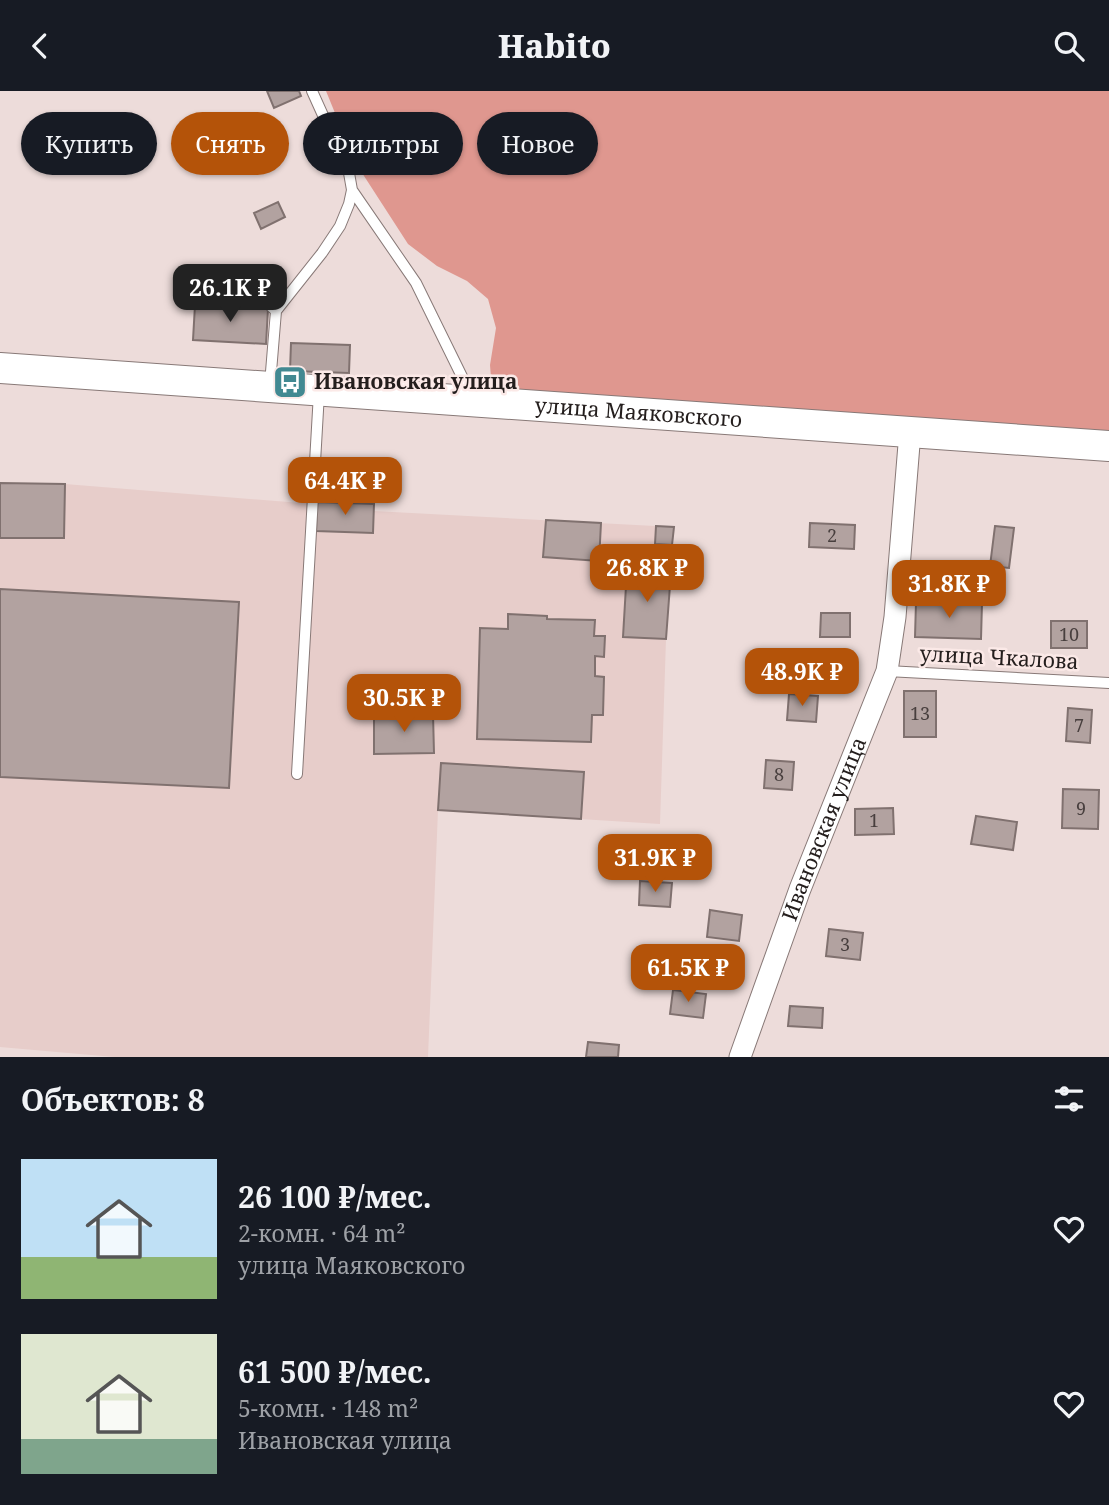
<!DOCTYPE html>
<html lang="ru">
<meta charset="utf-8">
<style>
:root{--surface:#171b24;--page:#20242c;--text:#f1f3f6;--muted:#9ea1a6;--accent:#b45309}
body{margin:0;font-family:"Noto Serif",serif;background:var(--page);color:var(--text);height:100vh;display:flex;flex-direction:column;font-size:26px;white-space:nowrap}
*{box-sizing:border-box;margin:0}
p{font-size:23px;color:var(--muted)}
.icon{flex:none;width:38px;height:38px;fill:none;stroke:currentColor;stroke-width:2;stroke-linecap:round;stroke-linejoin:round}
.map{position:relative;height:966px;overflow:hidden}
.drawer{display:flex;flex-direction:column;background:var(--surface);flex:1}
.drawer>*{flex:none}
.top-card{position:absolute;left:21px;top:21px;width:700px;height:63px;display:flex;gap:14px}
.price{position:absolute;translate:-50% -60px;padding:0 16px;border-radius:14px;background:var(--accent);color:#fff;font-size:23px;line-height:46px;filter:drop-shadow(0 2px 4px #0008)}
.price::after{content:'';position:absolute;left:50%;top:42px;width:21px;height:16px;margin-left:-10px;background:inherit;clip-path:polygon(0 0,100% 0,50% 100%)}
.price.on{background:#222;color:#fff}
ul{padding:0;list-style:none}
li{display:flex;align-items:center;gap:21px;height:175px;padding:0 21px}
li span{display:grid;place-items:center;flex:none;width:196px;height:140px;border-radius:0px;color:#555}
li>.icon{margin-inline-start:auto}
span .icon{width:84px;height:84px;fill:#fffc;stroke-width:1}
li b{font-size:30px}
h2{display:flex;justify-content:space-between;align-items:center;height:84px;padding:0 21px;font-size:30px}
.chip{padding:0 24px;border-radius:32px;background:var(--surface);box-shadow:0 2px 5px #0004;font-size:24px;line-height:63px}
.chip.on{background:var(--accent);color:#fff}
header{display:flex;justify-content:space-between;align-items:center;height:91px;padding:0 21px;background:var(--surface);font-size:32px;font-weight:800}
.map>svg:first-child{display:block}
</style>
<header><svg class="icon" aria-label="back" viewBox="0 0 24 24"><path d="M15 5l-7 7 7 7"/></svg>Habito<svg class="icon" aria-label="search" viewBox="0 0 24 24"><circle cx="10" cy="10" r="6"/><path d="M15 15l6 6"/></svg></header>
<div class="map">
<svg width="1109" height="966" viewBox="0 0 1109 966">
<rect width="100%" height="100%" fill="#eddcda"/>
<path fill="#e7cdca" d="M0,392l65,1 236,19 16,-1 57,9 300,16 -8,112 -6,185 -222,-14 -10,247h-314l-114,-10z"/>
<path fill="#df978f" d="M326,0h783v355l-616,-43 -3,-38 6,-37 -8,-29 -21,-18 -30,-15 -29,-22 -53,-82z"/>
<path fill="#b2a2a0" stroke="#80716f" stroke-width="2" d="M267,0h32l2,5 -27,12z
M278,111l7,15 -24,12 -7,-16z
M195,214l73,4 -2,35 -73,-4z
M291,252l59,2 -1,28 -59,-2z
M0,392l65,1 -1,54h-64z
M317,411l57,2 -1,29 -57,-2z
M546,429l55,3 -2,38 -56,-4z
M810,432l45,2 -1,24 -45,-2z
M656,435l18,1 -2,18 -17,-1z
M995,435l19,2 -5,40 -19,-2z
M627,478l44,3 -5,67 -43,-2z
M0,498l239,13 -10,186 -229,-11z
M916,511l66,1 -1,36 -66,-2z
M821,522h29v24h-30z
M508,523l39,2v3l48,1 -1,16h11l-1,21 -9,-1v20l9,1 -1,38h-11l-1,27 -114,-3 3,-111 28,1z
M1051,530h36v27h-36z
M904,600h32v46h-32z
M789,603l29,2 -2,26 -29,-2z
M1068,617l24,2 -2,33 -24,-2z
M433,623l1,39 -60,1v-39z
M766,669l28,2 -2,28 -28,-2z
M441,672l143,9 -3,47 -143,-9z
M1063,698l36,1 -1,39 -36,-1z
M893,717l1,26 -39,1v-26z
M976,725l41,6 -4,28 -42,-6z
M640,790l32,2 -2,24 -31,-2z
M710,819l32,5 -3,26 -32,-4z
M829,838l34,4 -3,27 -34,-4z
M673,899l33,4 -3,24 -33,-4z
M790,915l33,2 -1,20 -34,-2z
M588,951l31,3 -1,12h-32z"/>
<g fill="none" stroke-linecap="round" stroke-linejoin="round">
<g stroke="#887977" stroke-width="12">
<path id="lane" d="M352,99l64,93 57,116
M217,206l47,3 12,11
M270,293l6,-73 46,-58 18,-27 9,-22 3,-14 -3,-17 -37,-82
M887,580l222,12
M297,683l22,-381"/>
</g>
<g stroke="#887977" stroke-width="23">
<g id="street">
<path id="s1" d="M740,966l60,-168 87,-218 8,-54 15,-185"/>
</g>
</g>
<g stroke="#887977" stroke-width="32">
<g id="secondary">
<path id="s2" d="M0,277l1109,78"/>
</g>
</g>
<use href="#lane" stroke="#fff" stroke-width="10"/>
<use href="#street" stroke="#fff" stroke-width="21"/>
<use href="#secondary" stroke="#fff" stroke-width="30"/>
</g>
<defs>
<g id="bus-square" transform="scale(1.75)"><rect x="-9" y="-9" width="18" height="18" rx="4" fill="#428992" stroke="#fbe9e7"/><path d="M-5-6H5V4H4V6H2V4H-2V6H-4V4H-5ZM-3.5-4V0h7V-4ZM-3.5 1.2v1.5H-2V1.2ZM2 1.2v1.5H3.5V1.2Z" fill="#fff"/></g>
</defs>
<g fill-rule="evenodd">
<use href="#bus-square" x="290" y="291"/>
</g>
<g text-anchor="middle" stroke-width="5" stroke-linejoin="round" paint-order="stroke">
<g font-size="18" fill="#483f3e">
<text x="832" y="451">2</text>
<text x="1069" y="550">10</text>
<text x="920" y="629">13</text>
<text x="1079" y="641">7</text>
<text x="779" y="690">8</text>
<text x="1081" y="724">9</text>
<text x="874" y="736">1</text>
<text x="845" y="860">3</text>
</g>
<g font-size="21" font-weight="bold" fill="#241e1d" stroke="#fbe9e7" text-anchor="start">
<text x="314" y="298">Ивановская улица</text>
</g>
<g font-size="21" fill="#241e1d" stroke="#fbe9e7">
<text dy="7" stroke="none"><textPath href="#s2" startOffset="640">улица Маяковского</textPath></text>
<text transform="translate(999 567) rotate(3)" y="7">улица Чкалова</text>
<text dy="7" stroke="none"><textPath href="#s1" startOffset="243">Ивановская улица</textPath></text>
</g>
</g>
</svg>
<b class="price on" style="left:230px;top:233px">26.1K ₽</b>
<b class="price" style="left:345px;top:426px">64.4K ₽</b>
<b class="price" style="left:647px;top:513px">26.8K ₽</b>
<b class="price" style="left:949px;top:529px">31.8K ₽</b>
<b class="price" style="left:802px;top:617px">48.9K ₽</b>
<b class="price" style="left:404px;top:643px">30.5K ₽</b>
<b class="price" style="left:655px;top:803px">31.9K ₽</b>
<b class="price" style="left:688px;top:913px">61.5K ₽</b>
<div class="top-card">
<a class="chip">Купить</a>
<a class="chip on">Снять</a>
<a class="chip">Фильтры</a>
<a class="chip">Новое</a>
</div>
</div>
<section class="drawer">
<h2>Объектов: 8<svg class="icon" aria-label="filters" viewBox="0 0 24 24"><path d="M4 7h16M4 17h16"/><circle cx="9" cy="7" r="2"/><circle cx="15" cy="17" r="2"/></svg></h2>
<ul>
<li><span style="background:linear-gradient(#bfe0f5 70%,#8fb573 0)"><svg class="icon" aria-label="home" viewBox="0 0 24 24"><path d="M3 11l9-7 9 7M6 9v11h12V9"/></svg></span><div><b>26 100 ₽/мес.</b><p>2-комн. · 64 m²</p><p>улица Маяковского</p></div><svg class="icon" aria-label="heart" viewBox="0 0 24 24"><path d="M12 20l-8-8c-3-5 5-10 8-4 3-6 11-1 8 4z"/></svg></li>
<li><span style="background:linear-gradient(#dfe7d0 75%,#7fa58c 0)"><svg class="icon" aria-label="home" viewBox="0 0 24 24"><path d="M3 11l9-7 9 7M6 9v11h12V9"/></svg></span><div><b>61 500 ₽/мес.</b><p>5-комн. · 148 m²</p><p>Ивановская улица</p></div><svg class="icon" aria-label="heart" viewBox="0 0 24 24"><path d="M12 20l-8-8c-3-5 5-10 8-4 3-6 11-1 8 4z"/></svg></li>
</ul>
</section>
